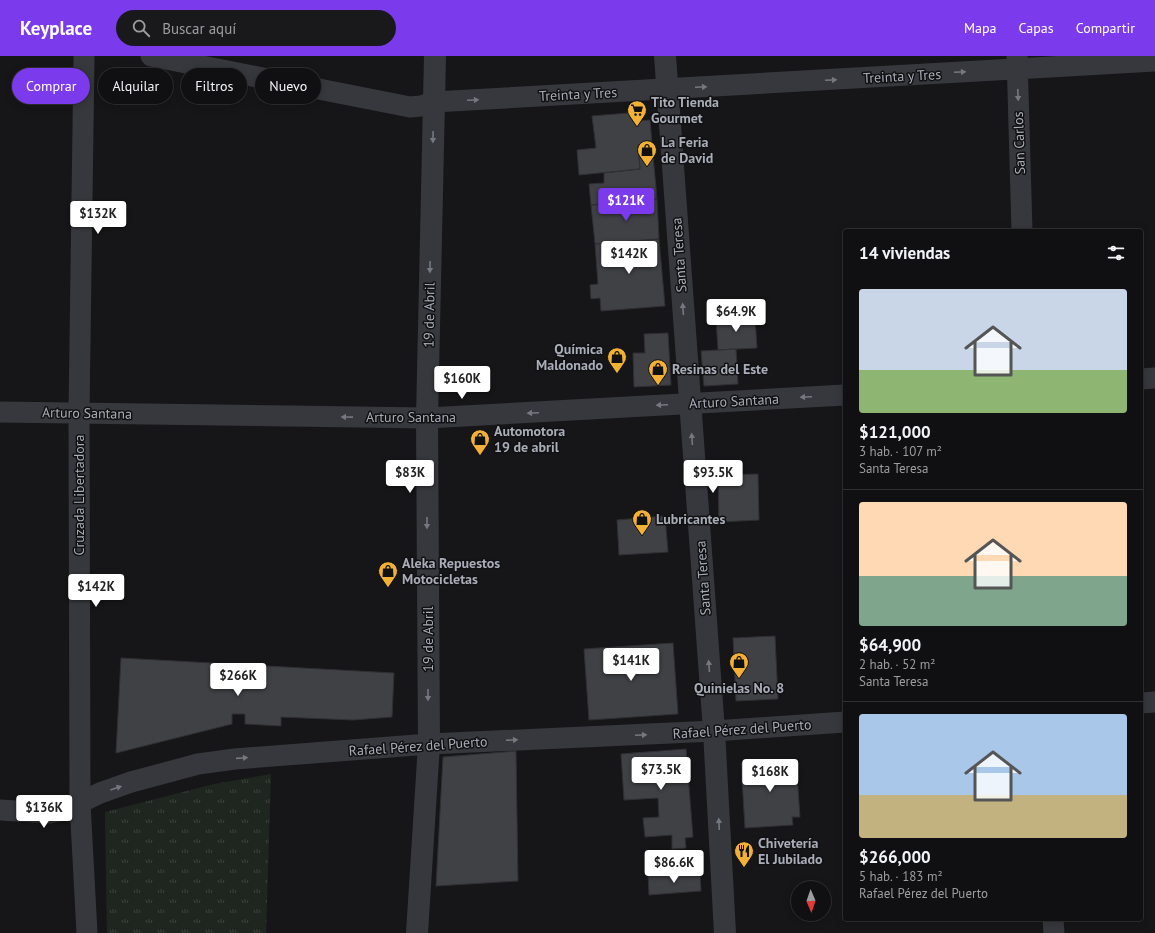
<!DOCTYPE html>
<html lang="es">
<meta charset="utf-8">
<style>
:root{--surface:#101012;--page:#19191b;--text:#f1f3f6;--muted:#9c9d9f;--line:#303032;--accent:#7c3aed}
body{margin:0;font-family:"PT Sans",sans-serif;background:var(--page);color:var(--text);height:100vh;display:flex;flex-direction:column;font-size:15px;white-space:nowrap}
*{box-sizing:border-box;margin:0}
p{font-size:13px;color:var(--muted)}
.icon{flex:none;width:22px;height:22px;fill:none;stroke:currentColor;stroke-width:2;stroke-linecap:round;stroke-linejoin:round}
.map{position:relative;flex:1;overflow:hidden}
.side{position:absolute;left:843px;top:173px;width:300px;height:692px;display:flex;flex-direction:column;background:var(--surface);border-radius:4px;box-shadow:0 2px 10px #0003,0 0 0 1px var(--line)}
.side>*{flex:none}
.top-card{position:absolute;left:12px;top:12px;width:380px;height:36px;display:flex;gap:8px}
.needle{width:26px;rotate:178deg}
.controls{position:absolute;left:791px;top:825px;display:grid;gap:8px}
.controls a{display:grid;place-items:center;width:40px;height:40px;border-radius:50%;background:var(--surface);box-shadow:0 2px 10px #0003,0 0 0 1px var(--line);font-size:20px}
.price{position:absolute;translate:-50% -34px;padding:0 9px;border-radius:4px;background:#fff;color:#222;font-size:13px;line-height:26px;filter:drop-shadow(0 1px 2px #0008)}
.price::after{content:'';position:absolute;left:50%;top:24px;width:12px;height:9px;margin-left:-6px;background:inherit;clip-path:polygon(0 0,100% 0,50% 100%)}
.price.current{background:var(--accent);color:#fff}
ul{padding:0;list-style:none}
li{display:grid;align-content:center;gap:8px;height:212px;padding:0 16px}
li+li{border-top:1px solid var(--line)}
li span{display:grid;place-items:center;height:124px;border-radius:4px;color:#555}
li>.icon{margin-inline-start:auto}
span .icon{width:72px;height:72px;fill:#fffc;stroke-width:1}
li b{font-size:17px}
h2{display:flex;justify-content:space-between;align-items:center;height:48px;padding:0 16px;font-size:17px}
.chip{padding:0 14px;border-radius:18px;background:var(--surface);box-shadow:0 2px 10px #0003,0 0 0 1px var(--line);font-size:14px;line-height:36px}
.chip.current{background:var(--accent);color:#fff}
header{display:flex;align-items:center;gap:24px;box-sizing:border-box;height:56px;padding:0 20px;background:var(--accent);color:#fff}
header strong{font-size:19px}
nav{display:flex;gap:22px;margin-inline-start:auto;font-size:14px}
.search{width:280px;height:36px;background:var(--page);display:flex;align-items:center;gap:10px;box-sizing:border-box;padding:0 14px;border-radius:22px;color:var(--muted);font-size:15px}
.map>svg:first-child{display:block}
</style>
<header>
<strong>Keyplace</strong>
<div class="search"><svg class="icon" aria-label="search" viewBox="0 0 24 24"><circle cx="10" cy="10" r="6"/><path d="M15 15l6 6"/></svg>Buscar aquí</div>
<nav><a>Mapa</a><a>Capas</a><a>Compartir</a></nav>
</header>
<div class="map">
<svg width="1155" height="877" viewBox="0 0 1155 877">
<defs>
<pattern id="grass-tufts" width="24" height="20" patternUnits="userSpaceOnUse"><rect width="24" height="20" fill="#1e261f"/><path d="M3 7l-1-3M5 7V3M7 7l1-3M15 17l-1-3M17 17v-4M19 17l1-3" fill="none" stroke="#3c433d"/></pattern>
</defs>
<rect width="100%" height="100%" fill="#161618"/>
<path fill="url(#grass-tufts)" d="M271,718l-5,159h-159l-2,-121 109,-28z"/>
<path fill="#404145" stroke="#303034" d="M629,57l8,8 13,-1 2,24 -14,1 2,24 -61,6 -2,-25 19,-2 -4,-32z
M652,88l5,55 -66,6 -2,-21 15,-1v-10l36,-4 -2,-24z
M657,143l2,40 -64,5 -4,-39z
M659,183l6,67 -64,5 -1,-13 -9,1 -1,-14 8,-1 -3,-40z
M755,261l2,31 -39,2 -2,-32z
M668,277l3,52 -37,2 -1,-34h12l-1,-19z
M736,293l2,35 -34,2 -3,-35z
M758,418l1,46 -40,2 -1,-47z
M665,460l3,36 -49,3 -2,-35z
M775,580l3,63 -42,2 -3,-63z
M673,587l5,71 -89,6 -5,-71z
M121,602l273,15 -2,44 -39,3 -72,-3v9l-36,-2v-10h-13v10l-116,29z
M686,693l7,88 -8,1 1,10 -14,1v-14l-27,2 -2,-19 16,-1 -1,-19 -34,2 -3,-46z
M516,695l2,130 -82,5 7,-129z
M796,704l4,57h-8l1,8 -48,3 -4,-65z
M700,817l1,18 -52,4 -1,-20z"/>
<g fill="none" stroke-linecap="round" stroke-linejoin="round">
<path stroke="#37383d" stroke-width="21" d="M84,0l-5,357 1,390 7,130
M151,0l259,51 11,-1 13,-4 721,-41
M1017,0l5,175
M1141,323l14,-1
M0,356l427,6 418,-23
M1141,647l14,-1
M0,754l49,3 16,-3 35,-17 31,-11 67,-18 37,-5 194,-15 285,-13 131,-9
M1053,863l1,14"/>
<path stroke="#37383d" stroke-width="22" d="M665,0l49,675 11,202
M417,877l12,-189 -2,-326 8,-362"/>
</g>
<defs><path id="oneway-solid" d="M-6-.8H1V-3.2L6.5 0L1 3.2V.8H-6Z"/></defs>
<g fill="#757881">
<use href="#oneway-solid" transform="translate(960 16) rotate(-3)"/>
<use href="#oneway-solid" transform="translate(831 24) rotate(-3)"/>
<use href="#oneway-solid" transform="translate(701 31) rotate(-3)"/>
<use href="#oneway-solid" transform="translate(1018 39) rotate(88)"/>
<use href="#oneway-solid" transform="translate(473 44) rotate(-3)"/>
<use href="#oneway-solid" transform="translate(433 81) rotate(91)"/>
<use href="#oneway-solid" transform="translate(430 211) rotate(91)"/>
<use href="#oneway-solid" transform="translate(683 253) rotate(-94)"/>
<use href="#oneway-solid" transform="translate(806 341) rotate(177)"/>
<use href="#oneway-solid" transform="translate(662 349) rotate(177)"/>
<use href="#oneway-solid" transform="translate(533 357) rotate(177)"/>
<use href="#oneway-solid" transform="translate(347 361) rotate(-179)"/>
<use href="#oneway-solid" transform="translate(692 383) rotate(-94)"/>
<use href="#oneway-solid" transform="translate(427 467) rotate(90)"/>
<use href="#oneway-solid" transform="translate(709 610) rotate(-94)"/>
<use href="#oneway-solid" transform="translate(428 639) rotate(90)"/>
<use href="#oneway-solid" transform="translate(641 679) rotate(-2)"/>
<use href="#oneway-solid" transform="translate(512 684) rotate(-3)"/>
<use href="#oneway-solid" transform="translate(242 702) rotate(-4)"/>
<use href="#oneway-solid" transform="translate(116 732) rotate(-19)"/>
<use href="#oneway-solid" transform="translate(719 768) rotate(-93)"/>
</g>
<defs>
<g id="supermarket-pin" transform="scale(1)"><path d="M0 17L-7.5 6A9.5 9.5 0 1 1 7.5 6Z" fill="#f2b134" stroke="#111113"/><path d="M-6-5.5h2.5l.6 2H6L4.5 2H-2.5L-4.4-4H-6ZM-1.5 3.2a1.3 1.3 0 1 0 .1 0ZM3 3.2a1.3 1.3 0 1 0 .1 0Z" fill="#111"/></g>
<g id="shop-pin" transform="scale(1)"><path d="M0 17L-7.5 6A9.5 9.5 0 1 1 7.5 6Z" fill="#f2b134" stroke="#111113"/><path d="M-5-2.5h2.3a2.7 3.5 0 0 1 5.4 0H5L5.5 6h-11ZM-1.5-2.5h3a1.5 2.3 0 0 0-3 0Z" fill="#111"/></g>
<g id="restaurant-pin" transform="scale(1)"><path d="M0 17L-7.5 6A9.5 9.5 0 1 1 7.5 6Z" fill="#f2b134" stroke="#111113"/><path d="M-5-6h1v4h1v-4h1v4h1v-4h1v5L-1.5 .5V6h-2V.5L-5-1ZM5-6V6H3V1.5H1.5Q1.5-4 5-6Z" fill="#111"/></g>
</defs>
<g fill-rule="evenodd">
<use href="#supermarket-pin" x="637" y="54"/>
<use href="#shop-pin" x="647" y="94"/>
<use href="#shop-pin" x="617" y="301"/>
<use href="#shop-pin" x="658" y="313"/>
<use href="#shop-pin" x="480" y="383"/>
<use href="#shop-pin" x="642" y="463"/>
<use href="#shop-pin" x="388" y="515"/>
<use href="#shop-pin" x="739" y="606"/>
<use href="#restaurant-pin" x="744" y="795"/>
</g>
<g text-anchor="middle" stroke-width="3" stroke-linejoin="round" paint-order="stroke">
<g font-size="14" fill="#a8adb8" stroke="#111113">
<text transform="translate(902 20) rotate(-3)" y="5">Treinta y Tres</text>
<text transform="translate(578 38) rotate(-3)" y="5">Treinta y Tres</text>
<text transform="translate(1019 87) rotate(-92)" y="5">San Carlos</text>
<text transform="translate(679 199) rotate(-94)" y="5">Santa Teresa</text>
<text transform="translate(429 259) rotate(-89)" y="5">19 de Abril</text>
<text transform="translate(734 345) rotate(-3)" y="5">Arturo Santana</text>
<text transform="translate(87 357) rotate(1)" y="5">Arturo Santana</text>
<text x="411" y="366">Arturo Santana</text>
<text transform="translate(79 439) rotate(-90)" y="5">Cruzada Libertadora</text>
<text transform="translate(703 522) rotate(-94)" y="5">Santa Teresa</text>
<text transform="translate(428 583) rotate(-90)" y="5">19 de Abril</text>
<text transform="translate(742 673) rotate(-4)" y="5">Rafael Pérez del Puerto</text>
<text transform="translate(418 690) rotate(-4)" y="5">Rafael Pérez del Puerto</text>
</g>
<g font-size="14" font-weight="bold" fill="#a8adb8" stroke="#111113" text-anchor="start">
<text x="651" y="51">Tito Tienda<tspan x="651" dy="16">Gourmet</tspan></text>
<text x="661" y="91">La Feria<tspan x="661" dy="16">de David</tspan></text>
<text x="603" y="298" text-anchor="end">Química<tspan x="603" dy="16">Maldonado</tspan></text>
<text x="672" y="318">Resinas del Este</text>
<text x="494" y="380">Automotora<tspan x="494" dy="16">19 de abril</tspan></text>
<text x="656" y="468">Lubricantes</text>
<text x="402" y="512">Aleka Repuestos<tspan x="402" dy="16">Motocicletas</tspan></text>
<text x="739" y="637" text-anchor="middle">Quinielas No. 8</text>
<text x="758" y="792">Chivetería<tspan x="758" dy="16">El Jubilado</tspan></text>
</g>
</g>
</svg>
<div class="controls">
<a><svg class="needle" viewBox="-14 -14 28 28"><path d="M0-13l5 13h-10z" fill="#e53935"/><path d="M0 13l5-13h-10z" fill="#9c9d9f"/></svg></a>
</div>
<b class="price current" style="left:626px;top:166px">$121K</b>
<b class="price" style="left:98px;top:179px">$132K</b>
<b class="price" style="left:629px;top:219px">$142K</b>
<b class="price" style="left:736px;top:277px">$64.9K</b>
<b class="price" style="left:462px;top:344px">$160K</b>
<b class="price" style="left:410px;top:438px">$83K</b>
<b class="price" style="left:713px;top:438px">$93.5K</b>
<b class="price" style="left:96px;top:552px">$142K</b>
<b class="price" style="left:631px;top:626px">$141K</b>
<b class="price" style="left:238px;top:641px">$266K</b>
<b class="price" style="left:661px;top:735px">$73.5K</b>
<b class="price" style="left:770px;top:737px">$168K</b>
<b class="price" style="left:44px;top:773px">$136K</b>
<b class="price" style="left:674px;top:828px">$86.6K</b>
<div class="top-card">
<a class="chip current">Comprar</a>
<a class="chip">Alquilar</a>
<a class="chip">Filtros</a>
<a class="chip">Nuevo</a>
</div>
<section class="side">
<h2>14 viviendas<svg class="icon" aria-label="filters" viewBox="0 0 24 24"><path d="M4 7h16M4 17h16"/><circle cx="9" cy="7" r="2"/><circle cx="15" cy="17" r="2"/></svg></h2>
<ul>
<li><span style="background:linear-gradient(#c9d6e8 65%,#8fb573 0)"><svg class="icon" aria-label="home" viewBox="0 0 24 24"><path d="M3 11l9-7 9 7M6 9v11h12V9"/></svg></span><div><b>$121,000</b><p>3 hab. · 107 m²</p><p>Santa Teresa</p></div></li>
<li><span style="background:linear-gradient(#ffd9b3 60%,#7fa58c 0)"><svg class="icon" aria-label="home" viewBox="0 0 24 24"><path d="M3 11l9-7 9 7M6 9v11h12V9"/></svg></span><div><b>$64,900</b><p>2 hab. · 52 m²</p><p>Santa Teresa</p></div></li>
<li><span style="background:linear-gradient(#a9c7e8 65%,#c2b280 0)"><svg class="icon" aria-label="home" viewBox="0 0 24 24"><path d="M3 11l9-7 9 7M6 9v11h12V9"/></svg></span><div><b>$266,000</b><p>5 hab. · 183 m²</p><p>Rafael Pérez del Puerto</p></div></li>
</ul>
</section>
</div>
